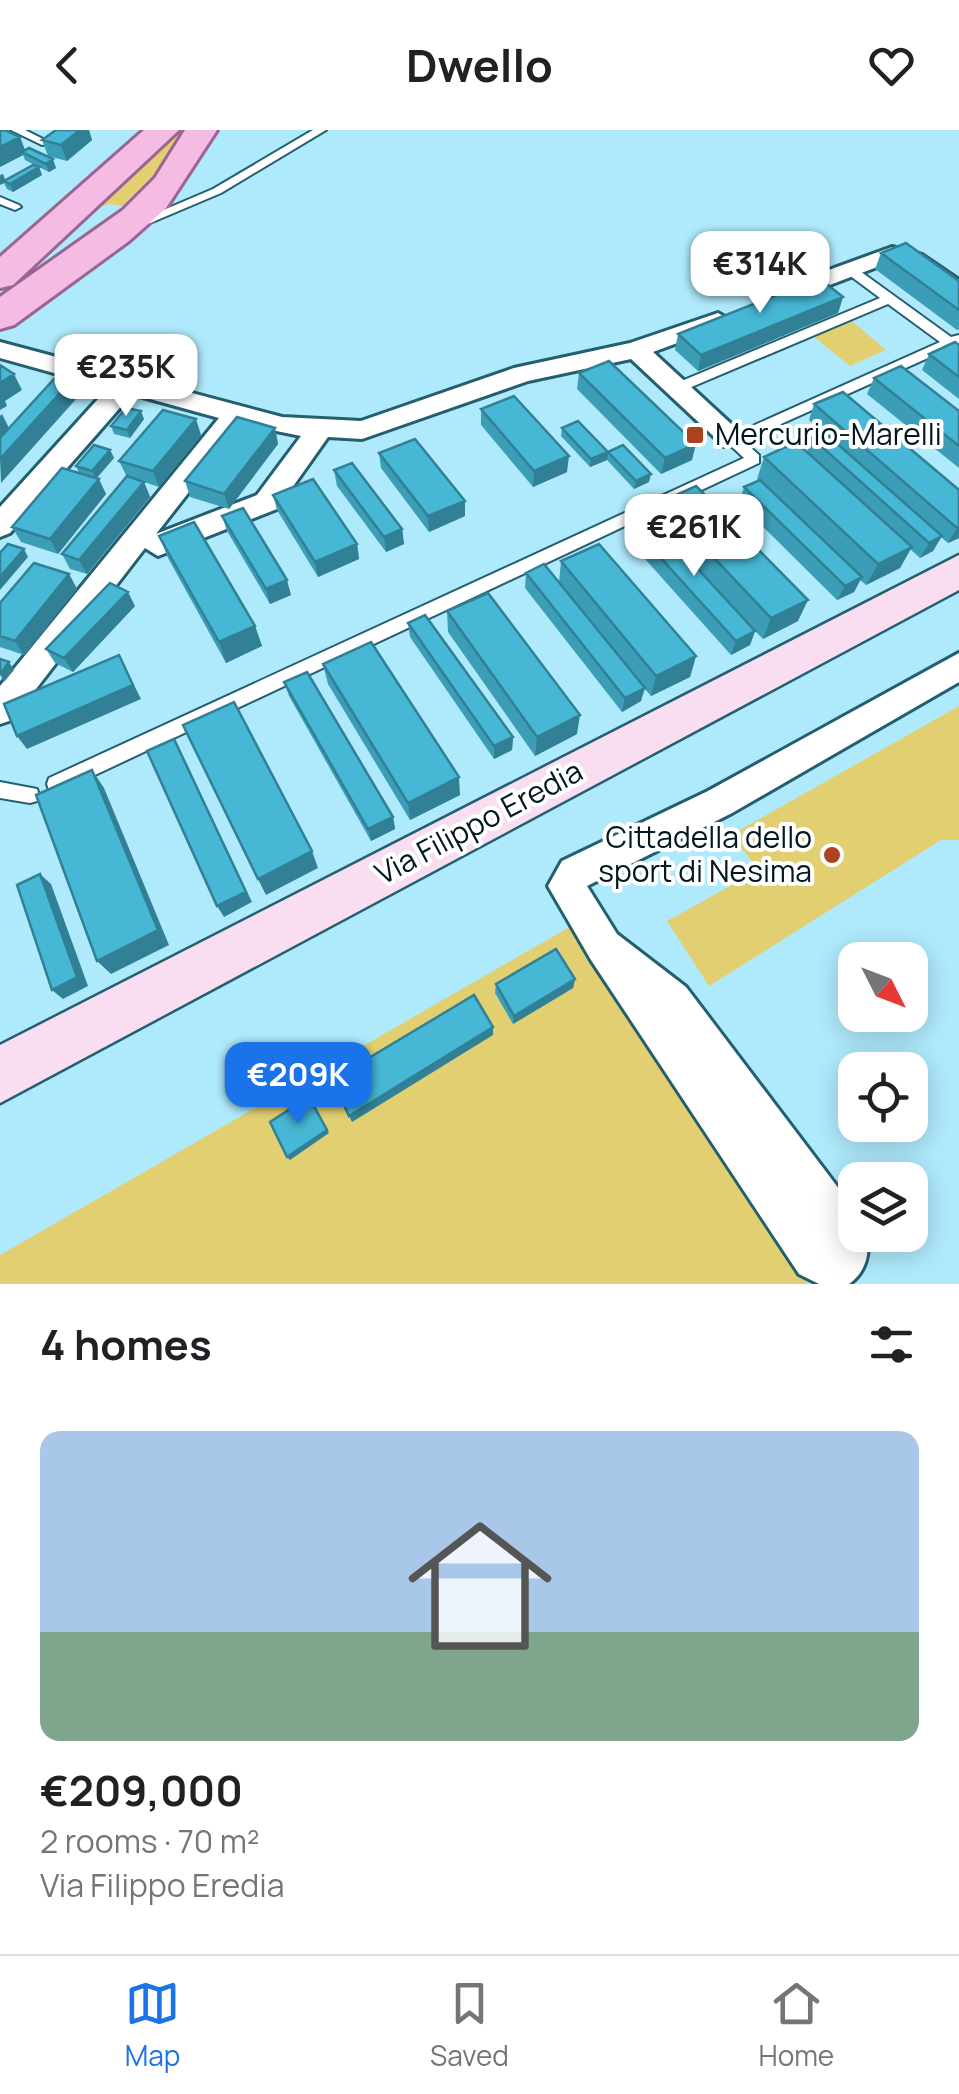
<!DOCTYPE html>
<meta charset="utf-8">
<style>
:root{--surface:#fff;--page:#f2f2f2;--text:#202124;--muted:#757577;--line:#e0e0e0;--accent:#1a73e8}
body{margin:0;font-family:Manrope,sans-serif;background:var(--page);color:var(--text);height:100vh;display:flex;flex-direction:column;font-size:38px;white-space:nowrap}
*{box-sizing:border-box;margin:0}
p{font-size:32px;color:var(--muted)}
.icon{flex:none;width:55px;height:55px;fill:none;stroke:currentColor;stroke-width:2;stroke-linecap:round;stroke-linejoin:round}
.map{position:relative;height:1154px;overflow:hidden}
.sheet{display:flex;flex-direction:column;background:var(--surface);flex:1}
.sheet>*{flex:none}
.needle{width:65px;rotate:132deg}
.buttons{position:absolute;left:838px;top:812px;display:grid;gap:20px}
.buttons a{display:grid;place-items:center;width:90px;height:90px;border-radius:20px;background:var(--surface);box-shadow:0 5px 25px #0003;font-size:50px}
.price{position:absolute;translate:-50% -85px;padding:0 22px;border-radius:20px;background:#fff;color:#222;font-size:32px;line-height:65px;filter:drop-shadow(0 2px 5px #0008)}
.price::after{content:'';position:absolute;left:50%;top:60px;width:30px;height:22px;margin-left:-15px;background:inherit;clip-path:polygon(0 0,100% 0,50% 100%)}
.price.selected{background:var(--accent);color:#fff}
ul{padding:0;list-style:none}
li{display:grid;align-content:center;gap:20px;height:530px;padding:0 40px}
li+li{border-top:2px solid var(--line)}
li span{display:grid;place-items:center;height:310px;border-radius:20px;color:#555}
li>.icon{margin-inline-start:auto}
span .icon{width:180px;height:180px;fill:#fffc;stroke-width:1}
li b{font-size:42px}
h2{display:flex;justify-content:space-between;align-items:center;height:120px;padding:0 40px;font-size:42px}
header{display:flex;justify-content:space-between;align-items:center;height:130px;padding:0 40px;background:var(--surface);font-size:45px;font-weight:700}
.tabs{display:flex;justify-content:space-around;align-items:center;height:140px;border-top:2px solid var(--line);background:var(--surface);font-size:28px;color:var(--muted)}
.tabs a{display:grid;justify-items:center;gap:5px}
.tabs .selected{color:var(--accent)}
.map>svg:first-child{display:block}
</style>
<header><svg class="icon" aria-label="back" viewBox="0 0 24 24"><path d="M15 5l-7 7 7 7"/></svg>Dwello<svg class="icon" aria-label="heart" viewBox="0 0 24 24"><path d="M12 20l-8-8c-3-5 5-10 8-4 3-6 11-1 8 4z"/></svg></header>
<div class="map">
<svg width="959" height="1154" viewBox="0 0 959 1154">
<rect width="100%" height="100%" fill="#afeafc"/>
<path fill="#e2cf72" d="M177,0h9l-38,63 -21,14 -17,-3 -22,7z
M852,191l34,29 -36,16 -36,-29z
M959,576v134h-18l-232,146 -42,-65 92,-51 -28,-35z
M573,795l234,359h-807v-29z"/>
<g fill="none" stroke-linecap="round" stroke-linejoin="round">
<g stroke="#245f6f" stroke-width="4">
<path id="service" d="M11,0h14l26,13 -9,2z
M313,0h13l-105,63 -78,33 -10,-3 80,-34z
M0,67l19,8 2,2 -6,3 -15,-6z
M845,136h8l98,71 8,-2v9l-216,97 16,14v8l-696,327 -7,2 -7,-2 -2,-6 2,-6 695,-320 -16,-15v-6l212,-95 -52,-38 -206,87h-10v-6l208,-87 -35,-26z
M0,652l37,7 2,6 -2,6 -7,2 -30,-5z"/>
</g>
<g stroke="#245f6f" stroke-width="6">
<path id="minor" d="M892,117l30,8 37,25v18l-53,-33 -13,-4 -103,39 -8,2 -12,-7 4,-5z
M718,183l12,7 -4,5 -73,27 89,82 4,6 -4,6h-18l-93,-87 -103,22 -166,58 -34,-2 -51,72 -119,47 -13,-8 -133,172 -12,4v-38l219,-268 -87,-24 -122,139 -10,4v-30l108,-119 -108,-30v-16l282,75 79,4 153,-53 116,-25zM242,294l59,12 -44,59 -101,39z
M959,523v29l-227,131 -145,73 30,48 69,53 169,223v25h11c5,18 -1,38 -17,49h-30l-20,-10 -208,-314 -43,-74 14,-25 146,-70z"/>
</g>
<g stroke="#245f6f" stroke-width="5">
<path id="secondary" d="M959,425v35l-959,513v-58z"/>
</g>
<g stroke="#9a6592" stroke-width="6">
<path id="primary" d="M144,0h35l-166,155 -13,3v-31z
M185,0h32l-51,78 -37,33 -115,84 -14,4v-32l123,-87 32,-32z"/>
</g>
<use href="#service" fill="#fff" fill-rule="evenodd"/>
<use href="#minor" fill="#fff" fill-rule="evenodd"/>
<use href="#secondary" fill="#f9ddf1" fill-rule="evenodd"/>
<use href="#primary" fill="#f4bbe3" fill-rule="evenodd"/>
</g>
<path fill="#3c9db7" d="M56,0h33l3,10 -25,21 -19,-5 -6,-16z
M0,1l20,6 5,13 31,18 -7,4 -10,-5 3,8 -29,17 -6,-3 -3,-6 -4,2 6,-5 32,-13 -13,-7 -2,-5 -23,12z
M881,123l78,28v48l-2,1 -82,-61z
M843,167l-5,16 -140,58 -23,-21 3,-16z
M959,215v54l-37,-29 7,-16z
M579,243l113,87 -31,14 -84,-85z
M874,248l85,33v57l-92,-74z
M814,274l145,86v48l-11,5 -7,-6 -8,14 -13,7 -10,-9 -10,19 -34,17 -6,-5 -6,12 -17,8 -98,-97 5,-16 14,-6 -1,-2 7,-22 43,-5 5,-14 11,-5 -14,-13z
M481,279l86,63 -34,15 -52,-62z
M144,289l-14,19 -16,-4 -3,-8z
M275,298l3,16 -49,65 -39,-12 -5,-16z
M562,298l46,24 41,30 -15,7 -27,-29 -17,7 -29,-31z
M201,305l-42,52 -15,-5 6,15 -63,77 -17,-5 -8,-15 65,-77 -8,-16z
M110,320l4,8 -18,20 10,16 -48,60 -37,-12 -9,-15 67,-54 -3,-7z
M379,323l86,63 -36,16 -48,-64z
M334,340l68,59 2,15 -18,8 -49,-66z
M273,365l84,49 2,15 -41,18 -41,-67z
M661,372l137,119 -35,18 -8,-8 -5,14 -19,10 -103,-115 3,-15 26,-1z
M222,386l69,79 -21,9 -43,-73z
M159,406l96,90 7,20 -36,17 -58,-105z
M561,431l135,95 -6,21 -39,19 -7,-8 -3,13 -19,11 -97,-124 1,-15 33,9z
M69,444l8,15 -53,66 -24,-8v-44z
M135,476l-62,66 -18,-9 -9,-14z
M447,481l130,123 -42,22 -87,-124z
M408,493l105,114 -1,13 -18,9 -84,-122z
M323,534l137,131 -50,25 -82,-136z
M284,552l109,135 2,12 -24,12 -82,-145z
M575,849l-2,9 -60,36 -18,-31 1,-9z"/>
<path fill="#318095" d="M80,0h9l3,10 -25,21 -6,-16z
M20,7l6,16 -4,-1 1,3 -23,12v-20z
M53,29l3,9 -7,4 -3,-8z
M39,37l3,8 -29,17 -3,-8z
M3,44l3,8 -2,-1v2l-4,2v-10z
M843,167l-5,16 -140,58 3,-16z
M14,244l8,16 -17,11 2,5 -7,4v-27z
M70,252l7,16 -76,85 -1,-24z
M141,281l3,8 -14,19 -3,-8z
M2,284l8,16 -10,7v-21z
M196,289l5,16 -42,52 -6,-16z
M275,298l3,16 -49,65 -5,-15z
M696,314l-4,16 -31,14 4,-16z
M110,320l4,8 -18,21 -4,-8z
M608,322l-1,8 -17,7 1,-8z
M569,326l-2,16 -34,15 1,-16z
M651,344l-2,8 -15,7 2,-8z
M99,349l7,15 -48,60 -8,-15z
M144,352l6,15 -63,77 -8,-14z
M465,371v15l-36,16 -1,-16z
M959,397v11l-11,5 9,-15z
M402,399l2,15 -18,8 -2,-15z
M942,406l-9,15 -13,7 9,-15z
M357,414l2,15 -41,18 -3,-15z
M912,417l-12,21 -34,17 12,-21z
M24,419l4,8 -28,33v-13z
M69,444l8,15 -53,66 -9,-14z
M862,447l-8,15 -17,8 8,-14z
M287,450l4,15 -21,9 -4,-15z
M128,462l7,14 -62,66 -9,-14z
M808,470l-10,21 -35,18 8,-21z
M255,496l7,20 -36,17 -7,-21z
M755,501l-5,14 -19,10 5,-14z
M119,525l22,44 -114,50 -10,-13z
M696,526l-6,21 -39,19 5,-20z
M9,532l5,8 -10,12 -4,-8z
M645,558l-4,13 -19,11 3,-14z
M580,585l-3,19 -42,22 2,-19z
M513,607l-1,13 -18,9v-13z
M174,609l78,163 -28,15 -7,-11z
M92,640l12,18 65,157 -58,29 -14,-13z
M459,647l1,18 -50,25 -2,-17z
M393,687l2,12 -24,12 -3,-12z
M312,721l6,17 -52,27 -8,-16z
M40,744l11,10 37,102 -25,13 -11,-9z
M575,849l-2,9 -60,36 1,-8z
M493,897v8l-141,87 -3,-6z
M312,970l17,33 -39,27 -3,-3z"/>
<path fill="#46b7d5" stroke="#318095" stroke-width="2.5" d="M5,0l15,7 -20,10v-16z
M56,0h24l-19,15 -19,-5z
M29,18l24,11 -7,5 -24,-12z
M33,35l6,2 -29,17 -6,-3z
M906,113l53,38v29l-78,-57z
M819,148l24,19 -142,58 -23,-21z
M955,212l4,3v32l-30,-23z
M609,231l87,83 -31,14 -86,-85z
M0,235l14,9 -14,9z
M901,236l58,45v35l-85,-68z
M55,248l15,4 -70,77v-21z
M843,262l116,98v37l-2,1 -143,-124z
M514,266l55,60 -35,15 -53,-62z
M126,278l15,3 -14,19 -16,-4z
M163,280l33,9 -43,52 -34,-10z
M237,287l38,11 -51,66 -39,-13z
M578,291l30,31 -17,7 -29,-31z
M825,303l117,103 -13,7 -117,-105z
M415,309l50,62 -37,15 -49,-63z
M796,312l116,105 -34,17 -114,-107z
M94,315l16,5 -18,21 -16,-5z
M623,315l28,29 -15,7 -28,-29z
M352,333l50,66 -18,8 -50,-67z
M62,338l37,11 -49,60 -38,-12z
M127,346l17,6 -65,78 -17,-6z
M313,349l44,65 -42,18 -42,-67z
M760,350l102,97 -17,9 -101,-99z
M696,356l112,114 -37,18 -110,-116z
M243,378l44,72 -21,9 -44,-73z
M650,387l105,114 -19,10 -105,-116z
M194,392l61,104 -36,16 -60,-106z
M8,414l16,5 -24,28v-24z
M599,414l97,112 -40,20 -95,-115z
M34,433l35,11 -54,67 -15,-5v-33z
M544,434l101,124 -20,10 -99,-125z
M110,453l18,9 -64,66 -18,-9z
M488,463l92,122 -43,22 -90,-126z
M425,485l88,122 -19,9 -86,-123z
M371,512l88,135 -51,26 -85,-139z
M119,525l14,30 -116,51 -13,-32z
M0,529l9,3 -9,12z
M307,542l86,145 -25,12 -84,-147z
M234,572l78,149 -54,28 -75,-154z
M174,609l72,153 -29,14 -70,-155z
M92,640l66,160 -61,31 -61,-166z
M40,744l37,103 -25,13 -35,-105z
M556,819l19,30 -61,37 -18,-32z
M474,865l19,32 -144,89 -17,-36z
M309,967l18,33 -40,27 -17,-35z"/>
<g fill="#ab4321" stroke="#fff" stroke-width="4">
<rect x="685" y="295" width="20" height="20" rx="5"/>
<circle cx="832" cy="725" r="10"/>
</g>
<g text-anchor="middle" stroke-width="8" stroke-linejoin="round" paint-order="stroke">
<g font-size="30" fill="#01181e" stroke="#fff" text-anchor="start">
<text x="715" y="315">Mercurio-Marelli</text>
<text x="812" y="718" text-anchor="end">Cittadella dello<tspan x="812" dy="34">sport di Nesima</tspan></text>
</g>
<g font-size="30" fill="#01181e" stroke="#fff">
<text transform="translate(479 693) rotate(-28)" y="10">Via Filippo Eredia</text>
</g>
</g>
</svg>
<div class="buttons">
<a><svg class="needle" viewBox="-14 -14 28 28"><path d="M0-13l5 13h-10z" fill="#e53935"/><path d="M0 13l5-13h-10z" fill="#757577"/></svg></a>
<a><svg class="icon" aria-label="locate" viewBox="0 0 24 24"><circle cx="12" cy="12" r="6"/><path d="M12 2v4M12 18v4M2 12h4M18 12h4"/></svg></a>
<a><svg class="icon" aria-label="layers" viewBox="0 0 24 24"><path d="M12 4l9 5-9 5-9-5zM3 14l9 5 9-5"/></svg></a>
</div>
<b class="price" style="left:760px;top:186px">€314K</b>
<b class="price" style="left:126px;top:289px">€235K</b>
<b class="price" style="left:694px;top:449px">€261K</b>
<b class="price selected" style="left:298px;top:997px">€209K</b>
</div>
<section class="sheet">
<h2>4 homes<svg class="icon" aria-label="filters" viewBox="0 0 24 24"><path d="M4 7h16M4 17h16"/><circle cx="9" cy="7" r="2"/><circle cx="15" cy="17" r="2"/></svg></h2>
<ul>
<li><span style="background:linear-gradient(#a9c7e8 65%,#7fa58c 0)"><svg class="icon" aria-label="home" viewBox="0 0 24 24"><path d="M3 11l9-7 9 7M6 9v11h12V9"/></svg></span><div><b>€209,000</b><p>2 rooms · 70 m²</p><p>Via Filippo Eredia</p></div></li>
</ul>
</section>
<nav class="tabs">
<a class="selected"><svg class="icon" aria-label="map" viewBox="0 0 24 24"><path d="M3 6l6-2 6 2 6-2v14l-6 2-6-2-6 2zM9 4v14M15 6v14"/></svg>Map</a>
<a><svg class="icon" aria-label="saved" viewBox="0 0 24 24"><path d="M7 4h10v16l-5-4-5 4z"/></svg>Saved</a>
<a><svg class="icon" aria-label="home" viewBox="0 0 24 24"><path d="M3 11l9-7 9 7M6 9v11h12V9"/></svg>Home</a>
</nav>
